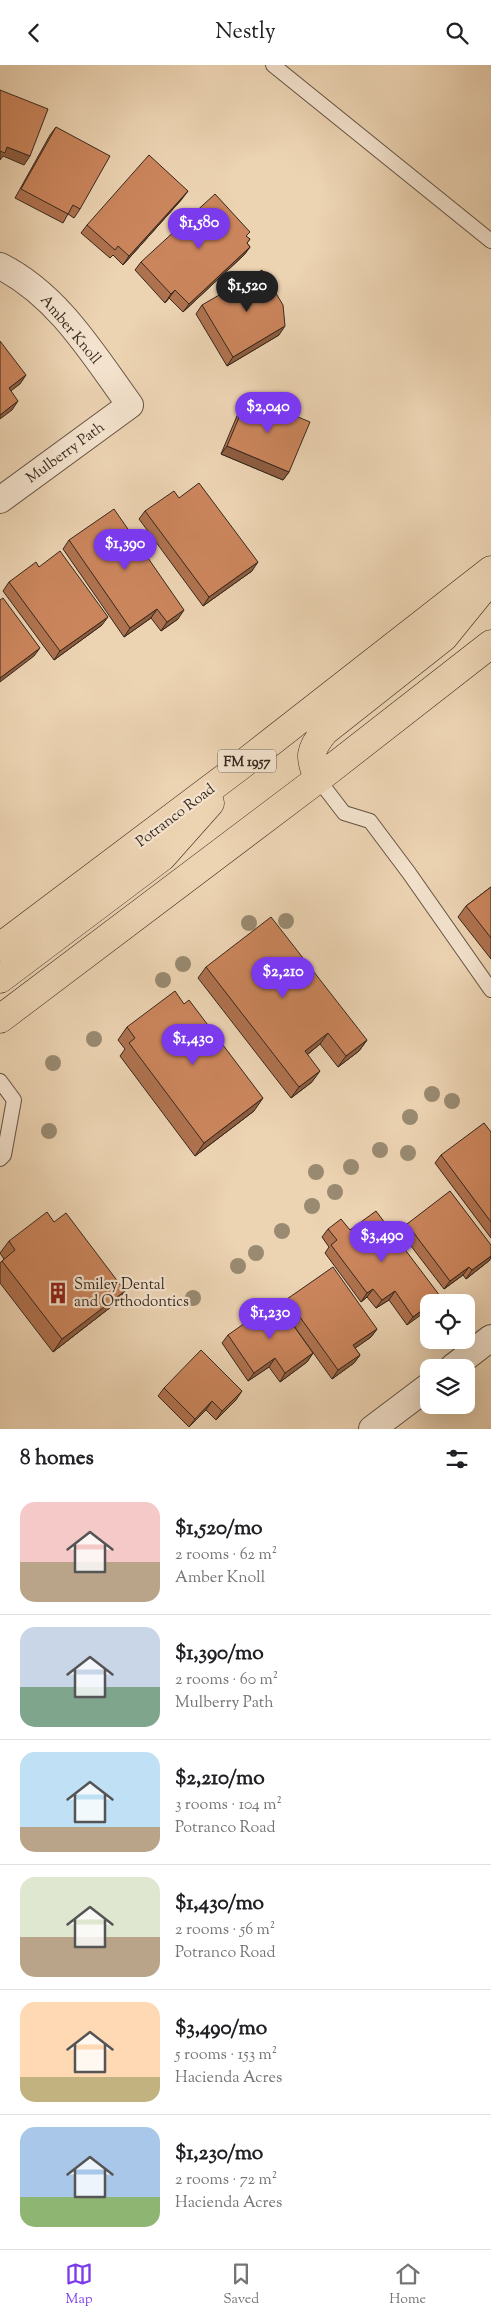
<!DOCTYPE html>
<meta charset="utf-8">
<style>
:root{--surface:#fff;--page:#f6f6f6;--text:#202124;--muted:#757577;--line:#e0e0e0;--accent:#7c3aed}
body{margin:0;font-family:"Sorts Mill Goudy",serif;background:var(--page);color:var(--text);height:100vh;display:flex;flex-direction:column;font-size:19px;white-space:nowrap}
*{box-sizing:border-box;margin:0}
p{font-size:16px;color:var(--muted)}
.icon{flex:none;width:28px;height:28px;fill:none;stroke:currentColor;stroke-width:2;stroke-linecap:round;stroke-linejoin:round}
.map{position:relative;height:1364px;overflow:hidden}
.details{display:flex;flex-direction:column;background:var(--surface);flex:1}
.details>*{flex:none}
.fabs{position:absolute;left:420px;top:1229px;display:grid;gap:10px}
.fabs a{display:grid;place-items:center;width:55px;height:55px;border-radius:10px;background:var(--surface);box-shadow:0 5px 20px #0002;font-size:25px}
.price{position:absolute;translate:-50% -42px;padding:0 11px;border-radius:18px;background:var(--accent);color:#fff;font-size:16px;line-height:32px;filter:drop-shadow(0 1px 2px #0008)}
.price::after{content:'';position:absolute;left:50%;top:30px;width:15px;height:11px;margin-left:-8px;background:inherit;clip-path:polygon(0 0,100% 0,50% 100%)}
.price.on{background:#222;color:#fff}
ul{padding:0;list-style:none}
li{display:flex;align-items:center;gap:15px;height:125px;padding:0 20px}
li+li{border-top:1px solid var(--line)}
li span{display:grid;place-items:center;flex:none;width:140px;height:100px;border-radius:15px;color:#555}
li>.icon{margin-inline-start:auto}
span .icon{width:60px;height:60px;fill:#fffc;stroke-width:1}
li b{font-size:21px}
h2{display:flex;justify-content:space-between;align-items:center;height:60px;padding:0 20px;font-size:21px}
header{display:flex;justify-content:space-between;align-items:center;height:65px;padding:0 20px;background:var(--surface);font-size:22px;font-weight:600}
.tabs{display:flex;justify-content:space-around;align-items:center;height:70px;border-top:1px solid var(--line);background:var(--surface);font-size:14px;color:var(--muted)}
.tabs a{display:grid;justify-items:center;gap:2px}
.tabs .on{color:var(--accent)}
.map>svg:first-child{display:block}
</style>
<header><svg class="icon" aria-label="back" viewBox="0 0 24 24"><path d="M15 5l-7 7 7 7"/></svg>Nestly<svg class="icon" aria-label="search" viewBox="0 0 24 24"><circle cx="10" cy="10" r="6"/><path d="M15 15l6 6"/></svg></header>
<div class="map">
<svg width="491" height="1364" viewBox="0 0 491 1364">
<rect width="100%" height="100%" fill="#ecd3b2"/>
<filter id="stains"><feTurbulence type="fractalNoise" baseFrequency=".004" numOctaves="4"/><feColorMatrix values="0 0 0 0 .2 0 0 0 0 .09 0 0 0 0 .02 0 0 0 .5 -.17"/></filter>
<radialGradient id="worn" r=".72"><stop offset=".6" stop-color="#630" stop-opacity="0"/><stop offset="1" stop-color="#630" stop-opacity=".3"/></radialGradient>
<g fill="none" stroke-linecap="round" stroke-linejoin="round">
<g stroke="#645343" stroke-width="16">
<path id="service" d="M273,0l218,176
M318,714l26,34 26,8 39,52 82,117
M0,1016l14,19 -10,55 -4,4"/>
</g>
<g stroke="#645343" stroke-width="28">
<path id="minor" d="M0,201c58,29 93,88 130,139l-130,95
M453,1302l38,-29
M372,1364l57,-43"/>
</g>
<g stroke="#36281e" stroke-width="29">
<path id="primary" d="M318,714c-9,-22 -9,-29 7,-48l119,-94 39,-48
M0,882l239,-180 252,-197
M0,914l162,-122 48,-54
M0,954l318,-240 173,-135"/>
</g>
<use href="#service" stroke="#f3e2cd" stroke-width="14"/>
<use href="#minor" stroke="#f3e2cd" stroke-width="26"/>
<use href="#primary" stroke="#ecd3b2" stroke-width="28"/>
</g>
<g fill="#998a71">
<circle cx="286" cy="856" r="8"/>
<circle cx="249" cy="858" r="8"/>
<circle cx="183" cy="899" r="8"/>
<circle cx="163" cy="915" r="8"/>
<circle cx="94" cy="974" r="8"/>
<circle cx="53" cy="998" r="8"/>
<circle cx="432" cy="1029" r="8"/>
<circle cx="452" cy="1036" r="8"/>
<circle cx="410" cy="1052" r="8"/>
<circle cx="49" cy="1066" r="8"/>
<circle cx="380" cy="1085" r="8"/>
<circle cx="408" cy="1088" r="8"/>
<circle cx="351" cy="1102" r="8"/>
<circle cx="316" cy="1107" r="8"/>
<circle cx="335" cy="1127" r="8"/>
<circle cx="312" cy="1141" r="8"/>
<circle cx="282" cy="1166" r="8"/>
<circle cx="256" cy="1188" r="8"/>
<circle cx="238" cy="1201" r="8"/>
<circle cx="193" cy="1233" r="8"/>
</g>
<path fill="#af724f" stroke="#36281e" d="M56,62l24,82 -6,9 -6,-4 -5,9 -48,-25 35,-63z
M182,134l-59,66 -10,-10 -3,3 -29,-25 6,-8z
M247,172l3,2 -3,4 3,4 -6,8 -61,57 -14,-14 -4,5 -30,-33 6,-8z
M202,240l77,30 -52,31 -31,-52z
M248,331l41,76 -6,8 -62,-26 21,-50z
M179,433l73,73 -49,35 -64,-87 6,-8z
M69,475l109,79 -17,12 -10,-13 -27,19 -61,-88z
M39,502l63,58 -48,35 -51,-69 6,-9z
M491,822v72l-33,-42 8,-11z
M206,902l161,73 -8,11 -21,16 -18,-23 -13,11 5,27 -21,16 -93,-120z
M127,962l127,84 -59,45 -75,-100 5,-7 -7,-9z
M491,1067v106l-56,-75 6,-8z
M407,1159l83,36 -24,19 -3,-4 -19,14 -43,-56z
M328,1164l22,1 90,66 -4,7h-7l-22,22 -18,-25 -13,8 -9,-11 -6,5 -36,-49 4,-6 -7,-10z
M9,1176l107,62 -63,49 -53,-69v-20l4,-4 -4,-6z
M287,1234l90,30 -6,8 -16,11 5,7 -6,8 -22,16 -51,-71z
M228,1270l85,18 -6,9 -27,20 -11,-15 -21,14 -26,-38z
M164,1323l72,12 -20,20 -10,-10 -17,17 -31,-31z"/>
<path fill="#8e5d40" stroke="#36281e" d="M7,82l23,9 -6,9 -21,-9 -3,4v-9z
M188,126l-6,8 -59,66 6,-9z
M250,182l-6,8 -61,57 6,-8z
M175,225l-6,8 -4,5 6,-9z
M285,261l-6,9 -52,31 6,-9z
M26,310l-6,9 -17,13 6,-9z
M18,336l-6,9 -12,9v-4z
M227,381l62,26 -6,8 -62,-26z
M258,497l-6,9 -49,35 6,-9z
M157,544l-6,9 -27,19 6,-9z
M184,545l-6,9 -17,12 6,-9z
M108,552l-6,8 -48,35 6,-9z
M40,583l-6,8 -34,26v-4z
M328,968l-8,11 -23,19 8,-12z
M367,975l-8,11 -21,16 8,-11z
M320,1006l-8,11 -21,16 8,-11z
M263,1033l-9,13 -59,45 9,-13z
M491,1191l-1,4 -24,19 6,-9z
M469,1202l-6,8 -19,14 6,-8z
M373,1224l-6,8 -6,5 6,-9z
M125,1226l-9,12 -63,49 9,-13z
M395,1226l-6,9 -13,8 6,-8z
M440,1231l-4,7h-4z
M429,1240v4l-22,16 6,-8z
M377,1264l-6,8 -24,17 6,-9z
M313,1288l-6,9 -27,20 5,-9z
M360,1290l-6,8 -22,16 6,-9z
M275,1293l-6,9 -21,14 6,-8z
M242,1326l-6,9 -20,20 6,-9z
M212,1336l-6,9 -17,17 6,-8z"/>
<path fill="#cb855c" stroke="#36281e" d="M0,25l48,19 -18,47 -23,-9 -2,6 -5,-2z
M56,62l54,29 -30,53 -7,-4 -5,9 -47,-25z
M149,90l39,36 -59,65 -11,-10 -3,4 -28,-25z
M215,129l35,38 -4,4 4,3 -3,4 3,4 -61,57 -14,-14 -4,4 -30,-32z
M262,205l21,35 2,21 -52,31 -31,-52z
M0,276l26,34 -17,13 9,13 -18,14z
M248,331l62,26 -21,50 -62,-26z
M199,418l59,79 -49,35 -64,-86 29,-20 5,7z
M114,444l70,101 -17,12 -10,-13 -27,19 -61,-88z
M60,486l48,66 -48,34 -51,-69 27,-20 3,5z
M3,533l37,50 -40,30v-78z
M491,822v51l-25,-32z
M271,852l96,123 -21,16 -18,-23 -23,18 15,20 -21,16 -93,-120z
M175,926l9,13 5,-4 74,98 -59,45 -75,-100 6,-5 -8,-11z
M484,1058l7,9v90l-50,-67z
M450,1126l41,54v11l-19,14 -3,-3 -19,14 -43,-57z
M376,1146l64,85 -8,7h-3v2l-16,12 -18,-26 -13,9 -9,-11 -6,4 -36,-48 6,-5 -9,-11 13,-10 9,11z
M47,1147l7,10 12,-9 59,78 -63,48 -60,-78 13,-11 -6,-9z
M333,1202l44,62 -24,16 7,10 -22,15 -51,-71z
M276,1236l37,52 -28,20 -10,-15 -21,15 -26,-38z
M201,1285l41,41 -20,20 -10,-10 -17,18 -31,-31z"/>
<defs>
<g id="building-bare" transform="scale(1.725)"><path d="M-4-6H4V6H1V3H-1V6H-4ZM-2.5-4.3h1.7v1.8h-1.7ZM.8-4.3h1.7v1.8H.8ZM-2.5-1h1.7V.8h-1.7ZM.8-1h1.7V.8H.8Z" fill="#8f2418" stroke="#f3e2cd" stroke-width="2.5" paint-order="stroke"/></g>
</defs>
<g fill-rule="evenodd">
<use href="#building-bare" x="58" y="1228"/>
</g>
<g text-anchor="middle" stroke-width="4.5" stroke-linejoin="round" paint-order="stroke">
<rect fill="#f3e2cd" stroke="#6f6052" stroke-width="1" x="218" y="684.5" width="58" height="23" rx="4"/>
<g font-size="14" font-weight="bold" fill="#36281e">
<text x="247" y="701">FM 1957</text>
</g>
<g font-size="15" fill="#36281e" stroke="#f3e2cd">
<text transform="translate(71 264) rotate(50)" y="5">Amber Knoll</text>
<text transform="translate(65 387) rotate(-36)" y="5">Mulberry Path</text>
<text transform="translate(175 750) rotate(-37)" y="5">Potranco Road</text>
</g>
<g font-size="15" fill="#36281e" stroke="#f3e2cd" text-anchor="start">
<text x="74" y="1224">Smiley Dental<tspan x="74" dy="17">and Orthodontics</tspan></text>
</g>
</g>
<rect width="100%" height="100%" filter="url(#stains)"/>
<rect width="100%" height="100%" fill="url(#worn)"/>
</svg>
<div class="fabs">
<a><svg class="icon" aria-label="locate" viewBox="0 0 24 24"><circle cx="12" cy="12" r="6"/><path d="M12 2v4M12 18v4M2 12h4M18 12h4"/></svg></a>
<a><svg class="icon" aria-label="layers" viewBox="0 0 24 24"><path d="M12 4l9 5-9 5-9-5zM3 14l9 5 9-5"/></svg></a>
</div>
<b class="price" style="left:199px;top:185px">$1,580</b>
<b class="price on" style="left:247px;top:248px">$1,520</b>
<b class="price" style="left:268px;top:369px">$2,040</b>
<b class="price" style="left:125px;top:506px">$1,390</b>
<b class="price" style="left:283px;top:934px">$2,210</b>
<b class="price" style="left:193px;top:1001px">$1,430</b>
<b class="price" style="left:382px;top:1198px">$3,490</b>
<b class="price" style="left:270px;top:1275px">$1,230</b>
</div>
<section class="details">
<h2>8 homes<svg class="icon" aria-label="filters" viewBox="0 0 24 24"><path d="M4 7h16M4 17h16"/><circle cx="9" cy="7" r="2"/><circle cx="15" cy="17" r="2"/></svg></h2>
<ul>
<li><span style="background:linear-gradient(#f6c9c9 60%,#b9a48a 0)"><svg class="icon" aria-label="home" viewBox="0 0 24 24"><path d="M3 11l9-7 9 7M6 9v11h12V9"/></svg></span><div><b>$1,520/mo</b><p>2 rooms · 62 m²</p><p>Amber Knoll</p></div></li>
<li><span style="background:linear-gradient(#c9d6e8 60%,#7fa58c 0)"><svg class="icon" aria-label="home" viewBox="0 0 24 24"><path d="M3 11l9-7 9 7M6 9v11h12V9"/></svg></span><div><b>$1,390/mo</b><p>2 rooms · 60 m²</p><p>Mulberry Path</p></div></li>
<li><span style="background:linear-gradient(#bfe0f5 75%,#b9a48a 0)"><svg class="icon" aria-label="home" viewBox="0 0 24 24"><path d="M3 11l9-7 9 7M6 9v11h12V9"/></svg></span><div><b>$2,210/mo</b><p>3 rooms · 104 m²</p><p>Potranco Road</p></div></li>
<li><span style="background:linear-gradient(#dfe7d0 60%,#b9a48a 0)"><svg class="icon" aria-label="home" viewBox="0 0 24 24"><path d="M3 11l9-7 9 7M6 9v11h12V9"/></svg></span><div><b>$1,430/mo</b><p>2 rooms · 56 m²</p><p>Potranco Road</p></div></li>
<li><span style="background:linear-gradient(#ffd9b3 75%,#c2b280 0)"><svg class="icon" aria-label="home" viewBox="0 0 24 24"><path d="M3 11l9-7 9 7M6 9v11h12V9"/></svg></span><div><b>$3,490/mo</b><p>5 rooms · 153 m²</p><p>Hacienda Acres</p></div></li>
<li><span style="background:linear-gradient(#a9c7e8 70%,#8fb573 0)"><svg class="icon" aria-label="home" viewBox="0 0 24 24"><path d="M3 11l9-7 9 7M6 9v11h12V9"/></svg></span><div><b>$1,230/mo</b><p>2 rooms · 72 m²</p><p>Hacienda Acres</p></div></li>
</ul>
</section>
<nav class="tabs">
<a class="on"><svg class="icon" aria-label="map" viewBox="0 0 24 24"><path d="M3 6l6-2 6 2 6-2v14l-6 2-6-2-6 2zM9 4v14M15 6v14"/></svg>Map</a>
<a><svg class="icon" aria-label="saved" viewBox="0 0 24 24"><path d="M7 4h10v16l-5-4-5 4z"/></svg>Saved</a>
<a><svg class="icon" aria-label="home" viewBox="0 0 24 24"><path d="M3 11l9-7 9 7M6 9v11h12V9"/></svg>Home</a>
</nav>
